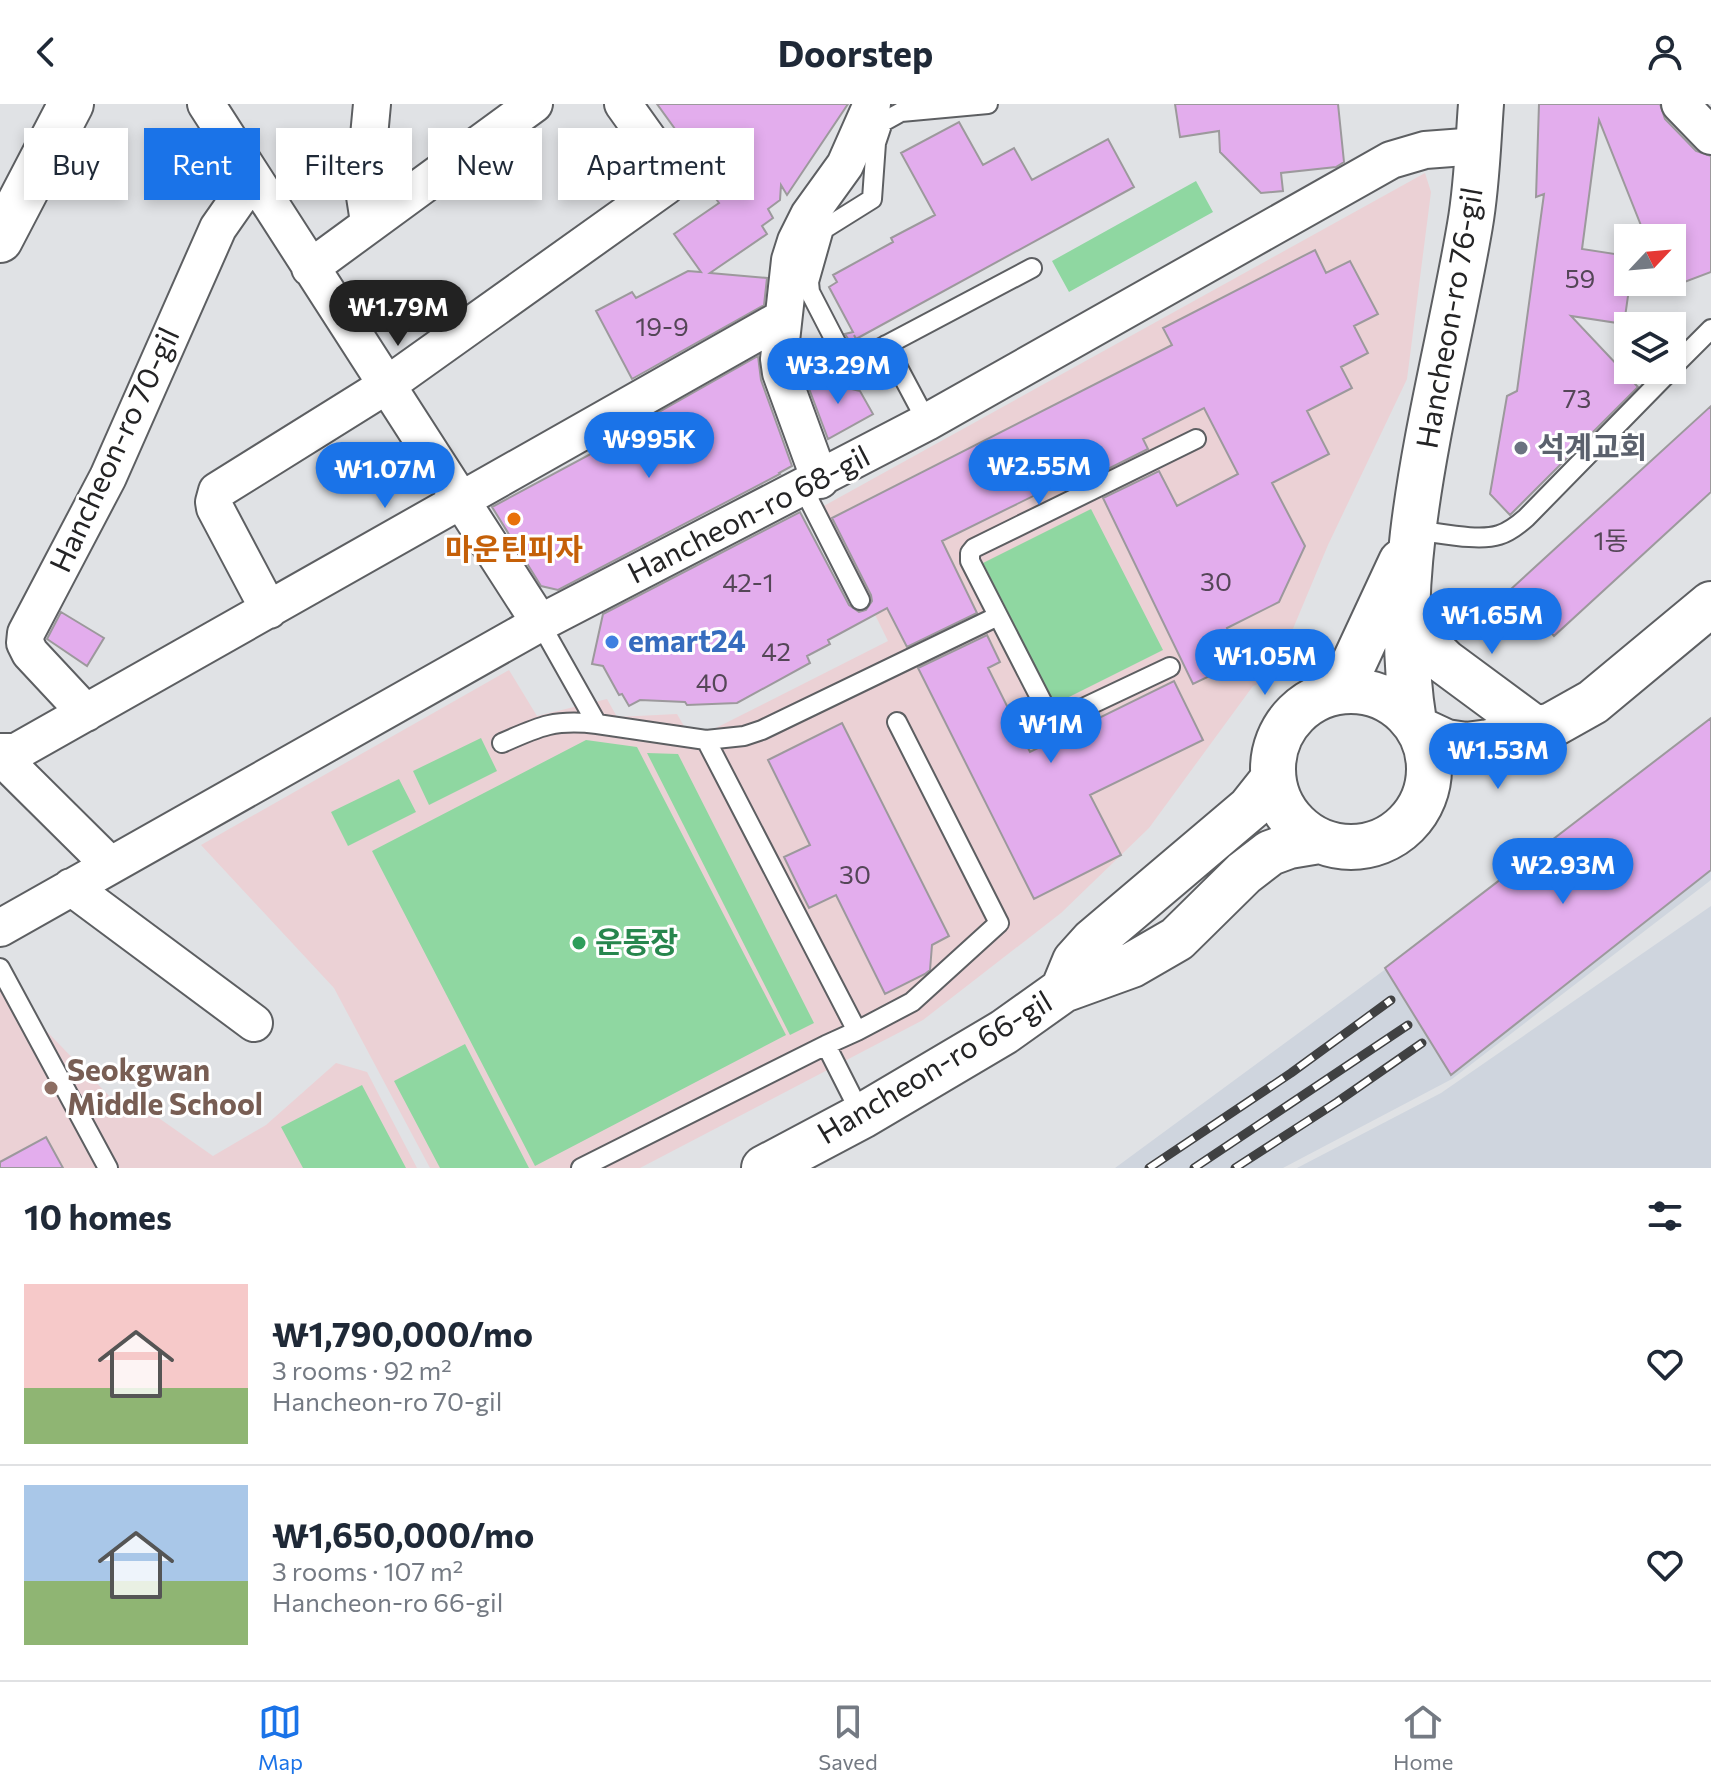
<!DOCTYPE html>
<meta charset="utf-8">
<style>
:root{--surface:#fff;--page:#f2f2f3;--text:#1f2937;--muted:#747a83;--line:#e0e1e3;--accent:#1a73e8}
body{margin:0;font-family:Commissioner,"Noto Sans KR",sans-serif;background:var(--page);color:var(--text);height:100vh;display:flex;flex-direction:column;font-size:30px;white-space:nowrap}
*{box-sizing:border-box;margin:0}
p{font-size:26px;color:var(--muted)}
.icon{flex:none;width:44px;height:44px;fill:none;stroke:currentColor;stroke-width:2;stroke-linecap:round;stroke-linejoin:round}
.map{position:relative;height:1064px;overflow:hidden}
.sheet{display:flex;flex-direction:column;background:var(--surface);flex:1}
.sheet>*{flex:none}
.hud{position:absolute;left:24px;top:24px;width:800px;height:72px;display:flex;gap:16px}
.needle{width:52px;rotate:64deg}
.buttons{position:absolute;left:1614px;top:120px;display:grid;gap:16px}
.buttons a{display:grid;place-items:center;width:72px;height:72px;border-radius:0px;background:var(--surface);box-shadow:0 4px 12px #0003;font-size:40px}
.price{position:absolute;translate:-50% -68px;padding:0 18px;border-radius:28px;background:var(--accent);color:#fff;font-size:26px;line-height:52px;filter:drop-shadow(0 2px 4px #0008)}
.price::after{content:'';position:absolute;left:50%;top:48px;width:24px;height:18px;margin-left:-12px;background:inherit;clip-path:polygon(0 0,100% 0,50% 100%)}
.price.current{background:#222;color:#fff}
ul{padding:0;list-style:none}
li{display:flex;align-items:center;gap:24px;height:200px;padding:0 24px}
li+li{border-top:2px solid var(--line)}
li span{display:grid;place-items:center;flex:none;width:224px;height:160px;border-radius:0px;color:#555}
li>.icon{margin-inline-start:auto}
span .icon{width:96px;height:96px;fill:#fffc;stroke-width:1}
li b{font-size:34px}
h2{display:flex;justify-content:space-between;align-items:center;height:96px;padding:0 24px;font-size:34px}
.chip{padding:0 28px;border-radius:0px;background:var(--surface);box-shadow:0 4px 12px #0003;font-size:28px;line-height:72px}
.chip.current{background:var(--accent);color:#fff}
header{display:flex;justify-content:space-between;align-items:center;height:104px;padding:0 24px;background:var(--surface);font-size:36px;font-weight:700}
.dock{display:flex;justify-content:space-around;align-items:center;height:112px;border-top:2px solid var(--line);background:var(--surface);font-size:22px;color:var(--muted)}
.dock a{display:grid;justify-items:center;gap:4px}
.dock .current{color:var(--accent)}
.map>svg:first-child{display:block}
</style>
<header><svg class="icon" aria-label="back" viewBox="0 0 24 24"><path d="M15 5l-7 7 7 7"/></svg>Doorstep<svg class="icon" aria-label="person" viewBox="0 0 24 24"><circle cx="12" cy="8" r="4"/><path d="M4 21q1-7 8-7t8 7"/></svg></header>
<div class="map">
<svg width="1711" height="1064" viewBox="0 0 1711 1064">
<rect width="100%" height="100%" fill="#e0e2e5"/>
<path fill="#cfd5de" d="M1711,615v161l-259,199 -169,89h-168l268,-197z
M1711,802v262h-414l144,-75z"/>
<path fill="#ebd1d5" d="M1425,69l6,19 -24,187 -79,166 -56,134 -19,7 -104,142 -88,85 -138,107 -283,148h-210l-96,-180 -133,-143 308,-175 28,46 70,-17 10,18 60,-3 15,26 196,-99 -66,-134z
M0,879l117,121 26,3 70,49 53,-31 70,-62 31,9 50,96h-417z"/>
<path fill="#8fd7a1" d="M1196,77l17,31 -144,80 -17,-31z
M1091,405l72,141 -108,54 -72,-141z
M481,634l16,33 -68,34 -16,-34z
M586,636l51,7 149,288 -251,131 -163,-315z
M647,649l31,1 136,269 -24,12z
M399,675l17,33 -68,34 -17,-34z
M465,940l64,124h-89l-46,-87z
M362,981l44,83h-103l-22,-41z"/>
<path fill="#e3aded" stroke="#9c999c" stroke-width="2" d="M657,0h191l-61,91 -6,-10 -1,15 -12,9 5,9 -11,8 5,8 -57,39 57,5 -3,27 -132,74 -36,-68 36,-19 4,6 52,-27 13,1 -27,-38 45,-31 -31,-42 -6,-10 6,-4z
M1175,0h163l6,58 -8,5 -55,6 2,18 -22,2 -41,-41 -1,-21 -39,6z
M1539,0h121l5,15 31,32 15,5v116l-45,17 -3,-7h9v-44h-26l-47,-118 -17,129 46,7v26h2l-6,42 -53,-8 67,71 -128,128 -20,-21 17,-98 10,-5 27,-197 -8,3z
M959,18l24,43 31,-17 18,32 76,-41 26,48 -278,152 -2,-4 2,4 -6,3 -5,-8 8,-2 -24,-45 8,-5 -4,-7 60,-33 -2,-4 44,-23 -34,-62z
M1315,146l11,23 24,-12 28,53 -24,12 14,27 -27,14 11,21 -45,23 22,43 -57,29 33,63 -26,56 -52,26 16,32 -50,24 -90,-186 56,-27 18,35 61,-32 -34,-66 -61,31 5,10 -56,28 -4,-8 -146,72 35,72 -70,34 -20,-39 -59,32 2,4 -23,12 3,7 -73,40 -50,2 -2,-3 -45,-2 -11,6 -7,-12 -3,1 -16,-29 -11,-2 11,-50 197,-102 49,93 10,7 7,-2 6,-9 -1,-6 -39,-77 340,-173 -9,-17z
M821,235l8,15 -27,15v-26z
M758,252l3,24 31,86 -13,7 1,1 -222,116 -17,-4 -49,-79 162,-87 -2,-4z
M805,274l55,13 13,23 -45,25z
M1711,302v86l-157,144 -43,-47z
M61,508l43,26 -17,28 -40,-27z
M987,531l13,27 -12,6 42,84 144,-71 29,59 -113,55 31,60 -87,44 -116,-231z
M1711,614v152l-260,205 -66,-107z
M842,619l107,213 -17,9 -2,25 -5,4 -40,20 -49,-99 -27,13 -8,-16 -17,-35 26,-12 -42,-85z
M46,1033l17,31h-63v-6z"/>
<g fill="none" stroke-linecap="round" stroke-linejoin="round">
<g stroke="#5d5f62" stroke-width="22">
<path id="lane" d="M988,0l-87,8 -18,10 -7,21 -4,56 -48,30 -15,53 1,10 31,60 14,7 7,-1 170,-90
M886,241l41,77
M1672,264l39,-39
M803,384l57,112
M1412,426c24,2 65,12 87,5 10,-3 19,-10 27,-17l145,-148
M540,519l57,101 109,16 38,-4 18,-6 236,-114
M1170,563l-110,52h-7l-4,-4 -79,-154v-8l4,-5 222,-109
M706,636l151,291 -31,14 36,71
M502,639c38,-17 53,-24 95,-19
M0,864l108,200
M857,927l55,-29 87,-79 -102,-201
M581,1064l245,-123"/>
</g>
<g stroke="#5d5f62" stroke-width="40">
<path id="street" d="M206,0l334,519
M1680,0l31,32
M369,118l-5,-32 8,-86
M310,164l224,-164
M820,376l-39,-107 -2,-14 11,-99 6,-19 13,-26 36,-50 27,-61
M269,506l-54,-102 -1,-6 3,-11 170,-106 279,-199 6,-8 -4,-11 -45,-63
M86,609l-56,-60 -5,-10 1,-10 82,-156 110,-249 35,-50
M0,648h16l767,-434
M0,652l110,109
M71,783l183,136
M0,824l540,-305 387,-201 464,-262 34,-10 53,-4"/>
</g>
<g stroke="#5d5f62" stroke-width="48">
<path id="secondary" d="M0,136l71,-136
M1407,507l9,23 29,28 92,68
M1273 665a78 78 0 1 1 156 0a78 78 0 1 1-156 0Z
M1326,591l18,-17 10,-15 47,-101
M1414,618c-27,-163 29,-337 56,-497 7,-40 8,-81 11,-121
M1418,625l28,13 20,3 23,-3 63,-17 41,-23 118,-98
M1063,886l12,-29 18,-20 157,-133 23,-29
M764,1064l98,-52 142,-84 59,-42 69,-25 45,-26 67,-66 26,-20 19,-7 30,-5"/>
</g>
<use href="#lane" stroke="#fff" stroke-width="18"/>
<use href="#street" stroke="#fff" stroke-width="36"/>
<use href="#secondary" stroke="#fff" stroke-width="44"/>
<g stroke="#404142" stroke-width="9">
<path id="rail" d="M1149,1064l142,-95 100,-73
M1194,1064l214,-143
M1235,1064l102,-66 85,-59"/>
</g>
<use href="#rail" stroke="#fff" stroke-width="6" stroke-dasharray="18" stroke-linecap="butt"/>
</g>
<circle fill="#6b7280" stroke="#fff" stroke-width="3" cx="1521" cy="344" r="8"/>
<circle fill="#e8710a" stroke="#fff" stroke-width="3" cx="514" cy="415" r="8"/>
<circle fill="#3f7fe0" stroke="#fff" stroke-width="3" cx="612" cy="538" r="8"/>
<circle fill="#2e9e5b" stroke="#fff" stroke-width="3" cx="579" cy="839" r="8"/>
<circle fill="#8d6e63" stroke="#fff" stroke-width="3" cx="51" cy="984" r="8"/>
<g text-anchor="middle" stroke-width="6" stroke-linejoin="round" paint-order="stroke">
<g font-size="26" fill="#544657">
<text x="1580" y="184">59</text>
<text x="662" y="232">19-9</text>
<text x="1577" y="304">73</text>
<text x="1611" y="446">1동</text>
<text x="1216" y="487">30</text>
<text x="748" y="488">42-1</text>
<text x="776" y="557">42</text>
<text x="712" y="588">40</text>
<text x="855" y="780">30</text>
</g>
<g font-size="30" fill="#242425" stroke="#fff">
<text transform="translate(1450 214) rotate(-80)" y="10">Hancheon-ro 76-gil</text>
<text transform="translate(115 346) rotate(-65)" y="10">Hancheon-ro 70-gil</text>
<text transform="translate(749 411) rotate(-27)" y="10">Hancheon-ro 68-gil</text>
<text transform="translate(935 964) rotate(-31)" y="10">Hancheon-ro 66-gil</text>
</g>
<g font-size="30" font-weight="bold" fill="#5b616d" stroke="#fff" text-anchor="start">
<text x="1537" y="354">석계교회</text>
</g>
<g font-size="30" font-weight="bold" fill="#c56008" stroke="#fff">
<text x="514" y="456">마운틴피자</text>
</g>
<g font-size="30" font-weight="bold" fill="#366cbe" stroke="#fff" text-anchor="start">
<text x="628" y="548">emart24</text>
</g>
<g font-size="30" font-weight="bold" fill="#27864d" stroke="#fff" text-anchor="start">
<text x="595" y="849">운동장</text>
</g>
<g font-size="30" font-weight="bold" fill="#785e54" stroke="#fff" text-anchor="start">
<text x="67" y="977">Seokgwan<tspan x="67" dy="34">Middle School</tspan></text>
</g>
</g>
</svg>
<div class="buttons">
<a><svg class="needle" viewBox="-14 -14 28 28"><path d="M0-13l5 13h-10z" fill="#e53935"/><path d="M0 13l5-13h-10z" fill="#747a83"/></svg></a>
<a><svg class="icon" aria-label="layers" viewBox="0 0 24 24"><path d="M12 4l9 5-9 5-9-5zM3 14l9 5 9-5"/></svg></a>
</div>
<b class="price current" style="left:398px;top:244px">₩1.79M</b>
<b class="price" style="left:838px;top:302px">₩3.29M</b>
<b class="price" style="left:649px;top:376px">₩995K</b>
<b class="price" style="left:1039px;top:403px">₩2.55M</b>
<b class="price" style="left:385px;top:406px">₩1.07M</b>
<b class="price" style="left:1492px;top:552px">₩1.65M</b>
<b class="price" style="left:1265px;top:593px">₩1.05M</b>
<b class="price" style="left:1051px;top:661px">₩1M</b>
<b class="price" style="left:1498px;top:687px">₩1.53M</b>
<b class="price" style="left:1563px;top:802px">₩2.93M</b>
<div class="hud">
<a class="chip">Buy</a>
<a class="chip current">Rent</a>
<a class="chip">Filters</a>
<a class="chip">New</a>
<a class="chip">Apartment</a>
</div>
</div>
<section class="sheet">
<h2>10 homes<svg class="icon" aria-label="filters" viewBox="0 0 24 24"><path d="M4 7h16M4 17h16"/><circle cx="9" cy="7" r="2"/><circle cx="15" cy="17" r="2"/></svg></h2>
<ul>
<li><span style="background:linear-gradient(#f6c9c9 65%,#8fb573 0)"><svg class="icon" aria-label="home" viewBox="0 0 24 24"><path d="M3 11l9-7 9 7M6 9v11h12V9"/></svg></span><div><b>₩1,790,000/mo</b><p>3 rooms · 92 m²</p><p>Hancheon-ro 70-gil</p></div><svg class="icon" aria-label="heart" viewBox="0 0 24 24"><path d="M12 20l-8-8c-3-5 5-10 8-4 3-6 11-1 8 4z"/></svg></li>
<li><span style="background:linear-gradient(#a9c7e8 60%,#8fb573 0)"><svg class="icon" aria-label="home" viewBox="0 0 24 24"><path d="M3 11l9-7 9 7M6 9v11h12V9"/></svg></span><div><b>₩1,650,000/mo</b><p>3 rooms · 107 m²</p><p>Hancheon-ro 66-gil</p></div><svg class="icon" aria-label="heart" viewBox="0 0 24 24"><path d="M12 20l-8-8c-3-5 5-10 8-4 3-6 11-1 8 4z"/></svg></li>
</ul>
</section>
<nav class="dock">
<a class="current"><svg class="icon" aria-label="map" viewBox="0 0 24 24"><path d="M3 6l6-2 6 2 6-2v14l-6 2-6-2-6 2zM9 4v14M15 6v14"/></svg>Map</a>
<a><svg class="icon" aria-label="saved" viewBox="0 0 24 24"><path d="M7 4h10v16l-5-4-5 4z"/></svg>Saved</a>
<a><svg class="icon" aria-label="home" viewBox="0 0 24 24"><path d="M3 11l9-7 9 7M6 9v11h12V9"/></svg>Home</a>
</nav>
